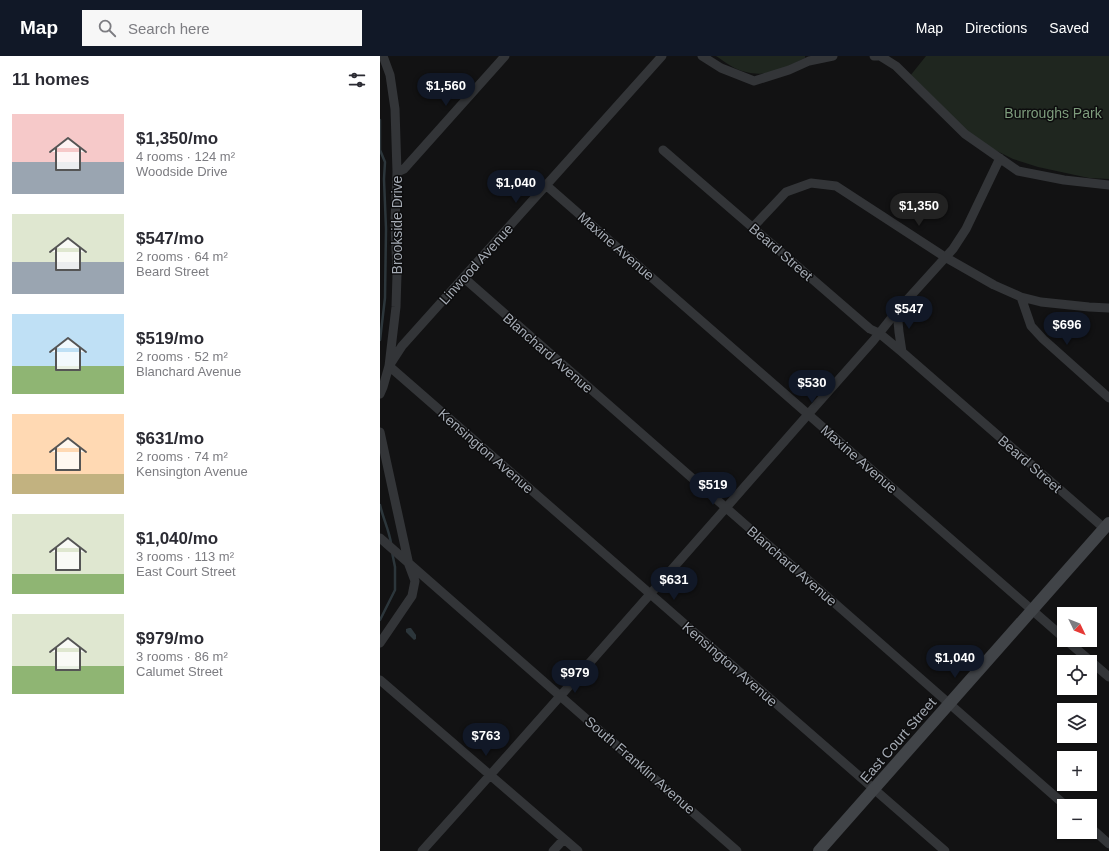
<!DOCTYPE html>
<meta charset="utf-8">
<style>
:root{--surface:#fff;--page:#f7f7f7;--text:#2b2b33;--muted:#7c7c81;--accent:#111827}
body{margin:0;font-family:Arial,sans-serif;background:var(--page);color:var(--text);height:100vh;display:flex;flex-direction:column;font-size:15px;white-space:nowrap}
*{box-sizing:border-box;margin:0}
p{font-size:13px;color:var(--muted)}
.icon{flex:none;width:22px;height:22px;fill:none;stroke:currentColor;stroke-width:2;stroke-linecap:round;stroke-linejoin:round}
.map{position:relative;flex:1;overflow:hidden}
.sheet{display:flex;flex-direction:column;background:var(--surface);width:380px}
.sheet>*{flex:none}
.needle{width:26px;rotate:133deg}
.buttons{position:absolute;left:677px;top:551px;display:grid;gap:8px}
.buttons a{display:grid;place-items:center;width:40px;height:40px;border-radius:0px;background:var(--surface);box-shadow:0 1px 3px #0004;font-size:20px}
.price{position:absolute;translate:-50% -34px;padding:0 9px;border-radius:14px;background:var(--accent);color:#fff;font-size:13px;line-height:26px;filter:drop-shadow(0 1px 2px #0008)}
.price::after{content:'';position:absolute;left:50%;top:24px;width:12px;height:9px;margin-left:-6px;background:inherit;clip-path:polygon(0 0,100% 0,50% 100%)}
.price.selected{background:#222;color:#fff}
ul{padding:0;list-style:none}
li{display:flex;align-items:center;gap:12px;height:100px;padding:0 12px}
li span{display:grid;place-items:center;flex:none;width:112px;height:80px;border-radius:0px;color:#555}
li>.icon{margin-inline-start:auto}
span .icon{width:48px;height:48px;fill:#fffc;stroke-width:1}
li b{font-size:17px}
h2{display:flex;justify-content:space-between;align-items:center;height:48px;padding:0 12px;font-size:17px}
header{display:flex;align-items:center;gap:24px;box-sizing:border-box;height:56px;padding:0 20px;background:var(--accent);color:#fff}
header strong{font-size:19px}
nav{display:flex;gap:22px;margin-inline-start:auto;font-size:14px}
.search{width:280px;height:36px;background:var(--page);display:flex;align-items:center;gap:10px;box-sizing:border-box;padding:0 14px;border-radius:0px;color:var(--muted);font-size:15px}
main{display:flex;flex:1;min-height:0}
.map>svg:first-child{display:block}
</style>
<header>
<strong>Map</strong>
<div class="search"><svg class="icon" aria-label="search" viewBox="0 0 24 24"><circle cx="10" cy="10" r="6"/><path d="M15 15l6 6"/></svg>Search here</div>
<nav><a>Map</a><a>Directions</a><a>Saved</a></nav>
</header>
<main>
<section class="sheet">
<h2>11 homes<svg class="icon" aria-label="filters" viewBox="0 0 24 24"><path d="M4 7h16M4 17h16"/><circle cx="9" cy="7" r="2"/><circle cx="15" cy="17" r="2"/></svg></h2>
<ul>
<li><span style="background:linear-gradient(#f6c9c9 60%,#9aa5b1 0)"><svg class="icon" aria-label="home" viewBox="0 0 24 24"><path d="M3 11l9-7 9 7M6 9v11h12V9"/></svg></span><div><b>$1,350/mo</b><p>4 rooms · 124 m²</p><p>Woodside Drive</p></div></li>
<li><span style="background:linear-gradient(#dfe7d0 60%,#9aa5b1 0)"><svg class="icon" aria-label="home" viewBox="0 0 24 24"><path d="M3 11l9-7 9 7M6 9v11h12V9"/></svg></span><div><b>$547/mo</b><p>2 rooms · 64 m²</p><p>Beard Street</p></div></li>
<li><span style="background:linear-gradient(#bfe0f5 65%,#8fb573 0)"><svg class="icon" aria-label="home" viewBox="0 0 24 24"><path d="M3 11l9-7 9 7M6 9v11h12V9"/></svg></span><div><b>$519/mo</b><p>2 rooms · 52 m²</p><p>Blanchard Avenue</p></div></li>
<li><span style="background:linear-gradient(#ffd9b3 75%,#c2b280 0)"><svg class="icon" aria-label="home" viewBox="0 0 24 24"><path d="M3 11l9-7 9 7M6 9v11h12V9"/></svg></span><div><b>$631/mo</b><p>2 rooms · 74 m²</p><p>Kensington Avenue</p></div></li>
<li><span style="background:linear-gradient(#dfe7d0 75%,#8fb573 0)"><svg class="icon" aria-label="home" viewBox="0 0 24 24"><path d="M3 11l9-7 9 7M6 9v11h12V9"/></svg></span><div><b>$1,040/mo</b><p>3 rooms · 113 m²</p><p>East Court Street</p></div></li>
<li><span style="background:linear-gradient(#dfe7d0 65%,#8fb573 0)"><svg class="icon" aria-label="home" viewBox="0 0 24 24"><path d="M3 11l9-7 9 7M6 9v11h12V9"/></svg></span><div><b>$979/mo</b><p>3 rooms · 86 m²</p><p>Calumet Street</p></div></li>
</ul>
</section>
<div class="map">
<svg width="729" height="795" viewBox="0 0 729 795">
<rect width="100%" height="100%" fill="#121213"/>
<path fill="#1f261f" d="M336,0h89v2c-18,9 -38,20 -59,14 -11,-2 -21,-10 -30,-16z
M546,0h183v123l-20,-1 -51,-11 -25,-8 -22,-11 -15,-9 -66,-63z"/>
<path fill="#2c363b" d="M29,572h2l5,7v4l-2,1 -8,-8v-3z"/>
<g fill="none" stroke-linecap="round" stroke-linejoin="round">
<path stroke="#2c363b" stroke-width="2.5" d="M0,64v30l5,12 -1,17 2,50 -1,69 -5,42
M0,449c3,13 9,25 11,38
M0,564l15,-30v-23l-3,-15"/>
<path stroke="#333538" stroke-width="9" d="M282,0l-260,290 -13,20 556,485
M322,0l19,12 33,13 35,-11 20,-9 24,-5
M494,0h6l16,10 69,68 53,37 46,9 45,5
M283,94l207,179 9,4 23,19 202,176
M17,116l7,-3 101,-113
M167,130l517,452
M373,171l33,-35 25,-9 25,3 109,71 49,28 27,12 20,5 48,5 20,1
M84,222l602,528
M641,241l10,29 12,13 66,59
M517,255l2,21 3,20
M0,338l3,-7 6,-21 7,-59 1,-33 -2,-52 2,-50 -2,-63 -5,-34 -7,-19
M0,376l29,133 6,16 -3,15 -32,47
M0,482l357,313
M686,584l43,37
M0,624l198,171
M710,771l19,17
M42,795c152,-168 300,-340 451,-510l24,-30 56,-62 13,-20 34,-71
M173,795l11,-12"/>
<path stroke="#414448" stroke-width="12" d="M439,795l290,-328"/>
</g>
<g text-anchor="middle" stroke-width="3" stroke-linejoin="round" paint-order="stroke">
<g font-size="14" fill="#7e9d7d" stroke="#0d0d0e">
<text x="673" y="62">Burroughs Park</text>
</g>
<g font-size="14" fill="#a4aab3" stroke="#0d0d0e">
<text transform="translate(17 169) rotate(-90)" y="5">Brookside Drive</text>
<text transform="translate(236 190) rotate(41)" y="5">Maxine Avenue</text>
<text transform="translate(401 196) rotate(41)" y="5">Beard Street</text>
<text transform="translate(96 208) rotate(-48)" y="5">Linwood Avenue</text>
<text transform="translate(168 297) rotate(41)" y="5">Blanchard Avenue</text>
<text transform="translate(106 395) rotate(41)" y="5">Kensington Avenue</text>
<text transform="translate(479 403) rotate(41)" y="5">Maxine Avenue</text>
<text transform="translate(650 408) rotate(41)" y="5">Beard Street</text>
<text transform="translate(412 510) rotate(41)" y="5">Blanchard Avenue</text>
<text transform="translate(350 608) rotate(41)" y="5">Kensington Avenue</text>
<text transform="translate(518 684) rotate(-49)" y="5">East Court Street</text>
<text transform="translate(260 709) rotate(41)" y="5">South Franklin Avenue</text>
</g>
</g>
</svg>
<div class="buttons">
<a><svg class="needle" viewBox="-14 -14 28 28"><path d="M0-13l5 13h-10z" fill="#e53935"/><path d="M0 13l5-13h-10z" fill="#7c7c81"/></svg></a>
<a><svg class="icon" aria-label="locate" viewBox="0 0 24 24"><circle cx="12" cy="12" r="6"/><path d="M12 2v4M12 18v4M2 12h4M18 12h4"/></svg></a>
<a><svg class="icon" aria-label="layers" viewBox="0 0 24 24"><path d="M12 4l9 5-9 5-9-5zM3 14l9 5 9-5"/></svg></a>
<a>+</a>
<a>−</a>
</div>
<b class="price" style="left:66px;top:51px">$1,560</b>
<b class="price" style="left:136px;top:148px">$1,040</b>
<b class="price selected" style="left:539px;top:171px">$1,350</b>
<b class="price" style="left:529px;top:274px">$547</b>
<b class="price" style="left:687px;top:290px">$696</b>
<b class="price" style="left:432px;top:348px">$530</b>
<b class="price" style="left:333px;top:450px">$519</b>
<b class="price" style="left:294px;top:545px">$631</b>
<b class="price" style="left:575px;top:623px">$1,040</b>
<b class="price" style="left:195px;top:638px">$979</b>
<b class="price" style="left:106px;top:701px">$763</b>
</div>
</main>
